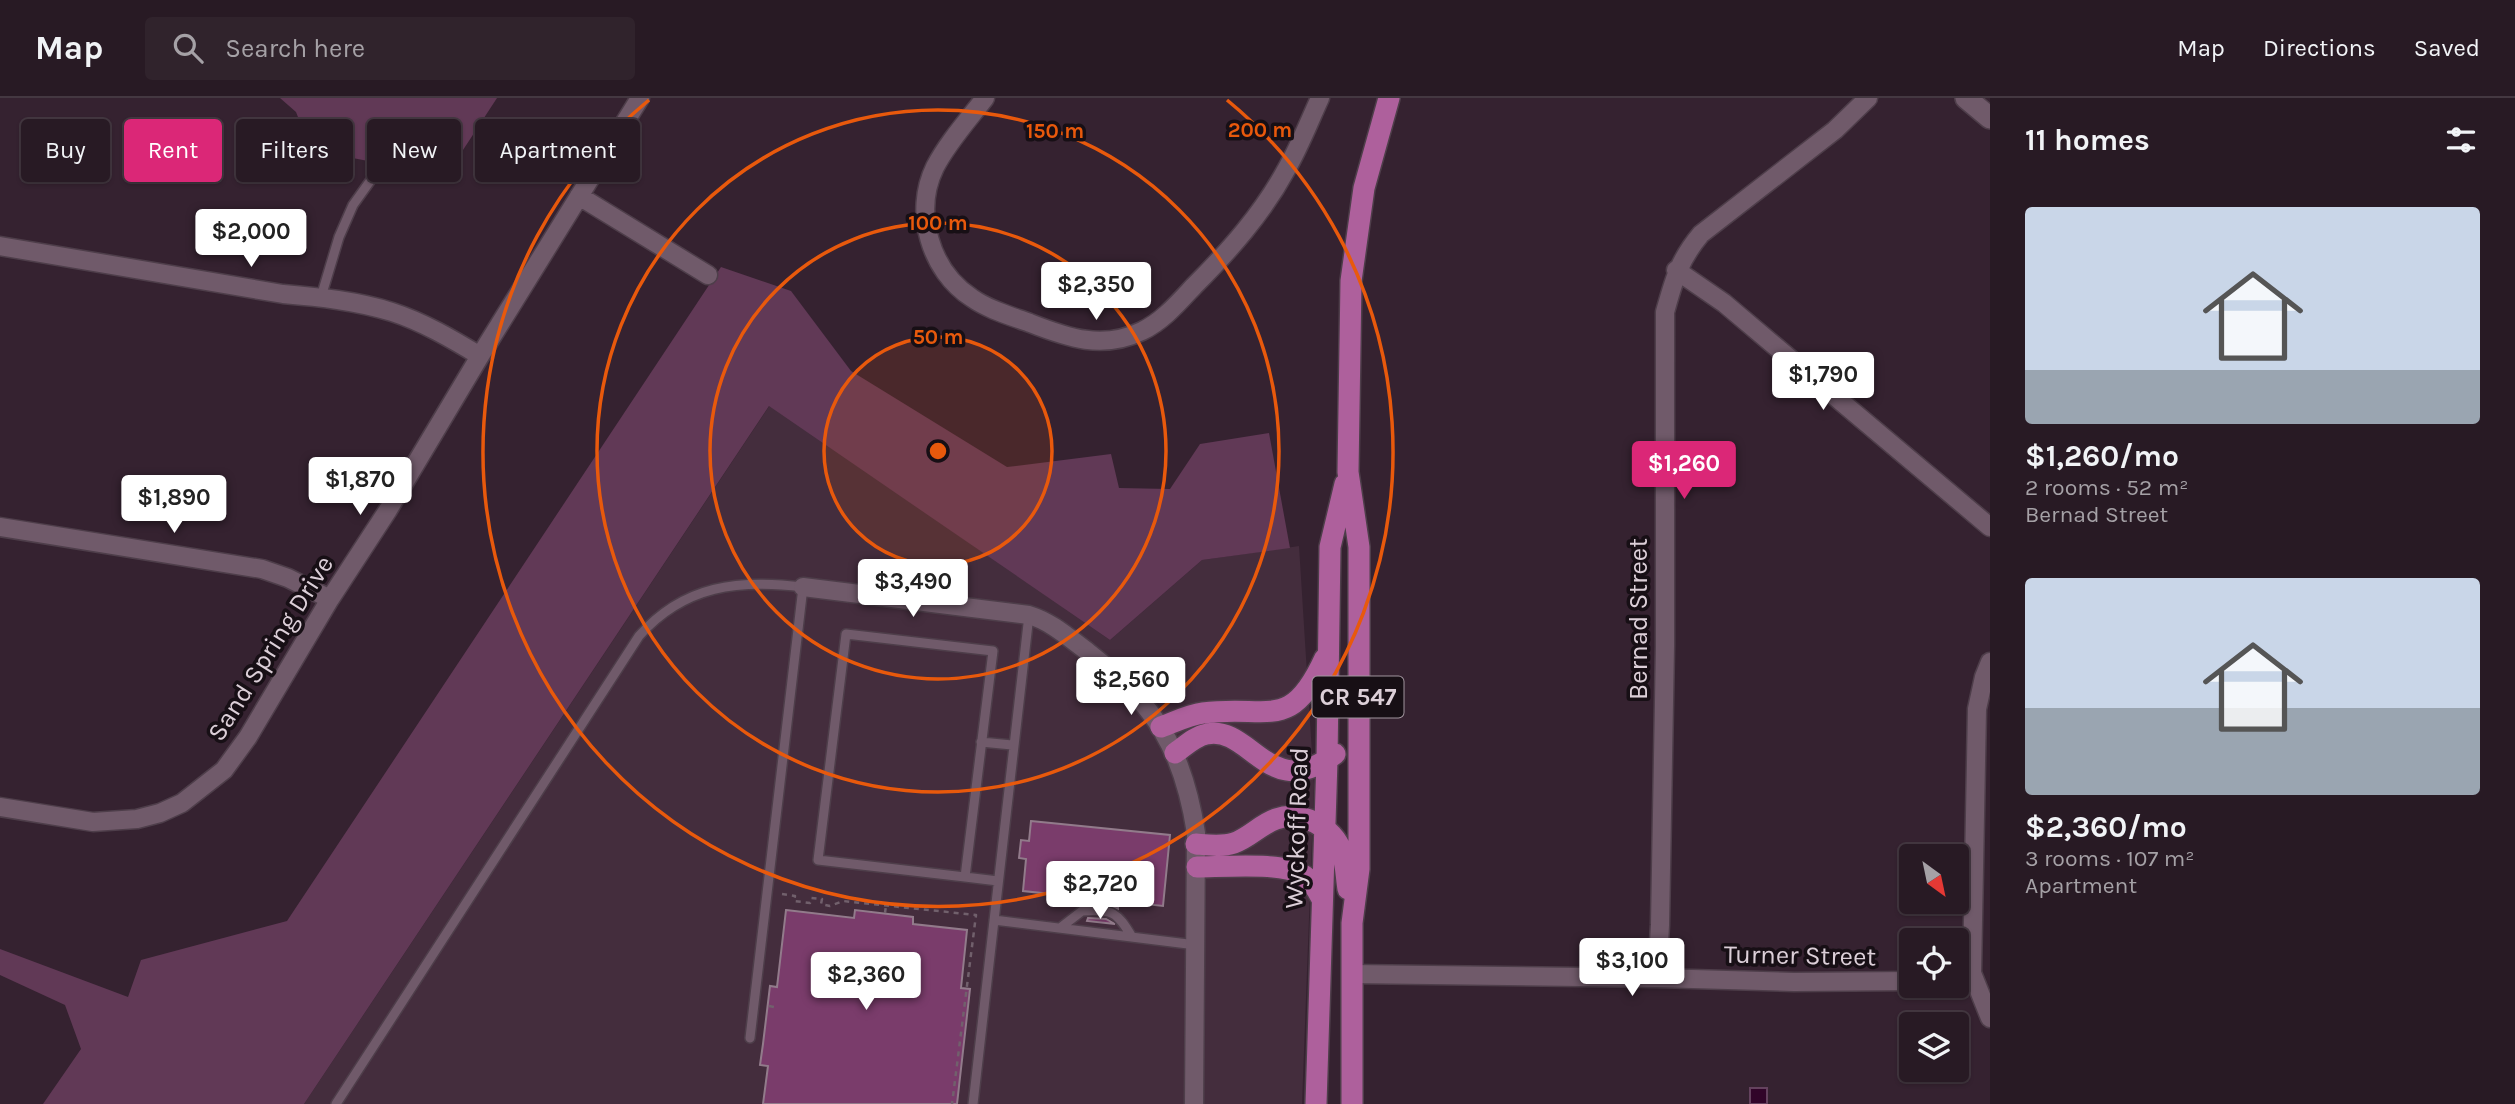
<!DOCTYPE html>
<meta charset="utf-8">
<style>
:root{--surface:#281a24;--page:#30232c;--text:#f1f3f6;--muted:#a5a1a6;--line:#443841;--accent:#db2777}
body{margin:0;font-family:Karla,sans-serif;background:var(--page);color:var(--text);height:100vh;display:flex;flex-direction:column;font-size:26px;white-space:nowrap}
*{box-sizing:border-box;margin:0}
p{font-size:23px;color:var(--muted)}
.icon{flex:none;width:38px;height:38px;fill:none;stroke:currentColor;stroke-width:2;stroke-linecap:round;stroke-linejoin:round}
.map{position:relative;flex:1;overflow:hidden}
.side{display:flex;flex-direction:column;background:var(--surface);width:525px}
.side>*{flex:none}
.hud{position:absolute;left:21px;top:21px;width:665px;height:63px;display:flex;gap:14px}
.needle{width:46px;rotate:147deg}
.fabs{position:absolute;left:1899px;top:746px;display:grid;gap:14px}
.fabs a{display:grid;place-items:center;width:70px;height:70px;border-radius:7px;background:var(--surface);box-shadow:0 2px 5px #0004,0 0 0 2px var(--line);font-size:35px}
.price{position:absolute;translate:-50% -60px;padding:0 16px;border-radius:7px;background:#fff;color:#222;font-size:23px;line-height:46px;filter:drop-shadow(0 2px 4px #0008)}
.price::after{content:'';position:absolute;left:50%;top:42px;width:21px;height:16px;margin-left:-10px;background:inherit;clip-path:polygon(0 0,100% 0,50% 100%)}
.price.current{background:var(--accent);color:#fff}
ul{padding:0;list-style:none}
li{display:grid;align-content:center;gap:14px;height:371px;padding:0 35px}
li span{display:grid;place-items:center;height:217px;border-radius:7px;color:#555}
li>.icon{margin-inline-start:auto}
span .icon{width:126px;height:126px;fill:#fffc;stroke-width:1}
li b{font-size:30px}
h2{display:flex;justify-content:space-between;align-items:center;height:84px;padding:0 35px;font-size:30px}
.tag{padding:0 24px;border-radius:7px;background:var(--surface);box-shadow:0 2px 5px #0004,0 0 0 2px var(--line);font-size:24px;line-height:63px}
.tag.current{background:var(--accent);color:#fff}
header{display:flex;align-items:center;gap:42px;box-sizing:border-box;height:98px;padding:0 35px;background:var(--surface);border-bottom:2px solid var(--line)}
header strong{font-size:33px}
nav{display:flex;gap:38px;margin-inline-start:auto;font-size:24px}
.search{width:490px;height:63px;background:var(--page);display:flex;align-items:center;gap:18px;box-sizing:border-box;padding:0 24px;border-radius:7px;color:var(--muted);font-size:26px}
main{display:flex;flex:1;min-height:0}
.map>svg:first-child{display:block}
</style>
<header>
<strong>Map</strong>
<div class="search"><svg class="icon" aria-label="search" viewBox="0 0 24 24"><circle cx="10" cy="10" r="6"/><path d="M15 15l6 6"/></svg>Search here</div>
<nav><a>Map</a><a>Directions</a><a>Saved</a></nav>
</header>
<main>
<div class="map">
<svg width="1990" height="1006" viewBox="0 0 1990 1006">
<rect width="100%" height="100%" fill="#352230"/>
<path fill="#442d3d" d="M770,307l340,235 92,-80 97,-14 15,239 -12,319h-998z"/>
<path fill="#613956" d="M280,0h217l-51,78 -135,-26 -15,-38z
M721,169l70,24 60,80 156,96 104,-13 8,34 51,1 30,-45 69,-11 21,115 -88,12 -92,80 -341,-234 -465,698h-261l38,-55 -16,-44 -65,-30v-26l128,48 13,-37 146,-39z"/>
<path fill="#310529" stroke="#64425e" stroke-width="2" d="M1750,990h17v16h-17z"/>
<path fill="#7a3c6b" stroke="#927b8b" stroke-width="2" d="M1031,723l139,14 -7,71 -45,-5v8l-9,-4 -20,-1 1,-6 -67,-7 3,-32 -7,-1 2,-18 8,1z
M786,812l68,8 1,-8 58,7v7l54,6 -6,58 9,1 -13,115h-194l5,-38 -8,-1 3,-21 7,-58 7,1z
M1088,820l18,1 9,5 -28,-3z"/>
<g fill="none" stroke-linecap="round" stroke-linejoin="round">
<g stroke="#4e3e4a" stroke-width="12">
<path id="lane" d="M321,199l18,-60 14,-32 25,-35
M981,644l31,3
M965,779l28,-226 -147,-17 -28,226 147,17 33,4
M994,822l202,25
M1060,830l22,-17c31,-2 35,1 50,26
M336,1006l303,-468c45,-51 100,-57 164,-49l-53,451
M973,1006l56,-489"/>
</g>
<g stroke="#4e3e4a" stroke-width="21">
<path id="street" d="M985,0c-17,22 -37,44 -50,69 -22,45 -5,104 37,131 17,12 39,18 58,25 38,15 73,27 112,8 21,-10 37,-29 52,-45 35,-35 68,-72 92,-116 13,-22 23,-48 34,-72
M579,98l129,79
M0,148l283,48c36,3 74,7 109,18 31,10 60,27 88,44
M1676,172l48,33 266,224
M0,429l262,42 26,9 42,21
M803,489l226,28c23,7 40,23 59,37 67,52 95,97 108,181l-2,271
M1990,564l-6,15 -7,32 -5,264 18,45
M0,709l93,15 44,-3 23,-6 22,-10 42,-33 24,-33 82,-138 58,-89 92,-154 160,-258
M1352,876l305,4 137,4 117,-1
M1657,880l3,-53 5,-279v-334c9,-32 14,-52 36,-78l134,-104 33,-32"/>
</g>
<g stroke="#4e3e4a" stroke-width="24">
<path id="secondary" d="M1966,0l24,20"/>
</g>
<g stroke="#4e3e4a" stroke-width="24">
<path id="primary" d="M1161,629c14,-5 27,-12 42,-14 66,-9 87,21 122,-55
M1175,655c9,-6 20,-17 32,-19 44,-9 62,70 128,20
M1196,746c12,1 26,3 38,-1 15,-5 27,-19 42,-24 26,-9 57,8 66,33 4,12 4,25 6,37
M1197,769c24,0 84,-5 104,7 10,5 16,15 21,25
M1316,1006l11,-344 3,-213 15,-63
M1352,1006v-181l7,-54v-322l-11,-75 3,-191 13,-93 25,-90"/>
</g>
<path stroke="#71606c" stroke-width="2.5" stroke-dasharray="5 5" stroke-linecap="butt" d="M782,796l13,2 -1,5 16,2 1,-5 11,1 -1,5 9,2 13,-5 133,14 -24,189
M885,815l1,-8
M769,908l5,1"/>
<use href="#lane" stroke="#705a6a" stroke-width="9"/>
<use href="#street" stroke="#705a6a" stroke-width="18"/>
<use href="#secondary" stroke="#705a6a" stroke-width="21"/>
<use href="#primary" stroke="#ae609c" stroke-width="21"/>
</g>
<circle cx="938" cy="353" r="114" fill="#e8590c" fill-opacity=".12"/>
<g fill="none" stroke="#e8590c" stroke-width="3.5">
<circle cx="938" cy="353" r="114"/>
<circle cx="938" cy="353" r="228"/>
<circle cx="938" cy="353" r="341"/>
<path d="M1227 2A455 455 0 1 1 649 2"/>
</g>
<g text-anchor="middle" stroke-width="7" stroke-linejoin="round" paint-order="stroke">
<rect fill="#170f15" stroke="#a1959e" stroke-width="2" x="1312.5" y="578.5" width="91" height="41" rx="5"/>
<g font-size="24" font-weight="bold" fill="#dccfd8">
<text x="1358" y="607">CR 547</text>
</g>
<g font-size="26" fill="#dccfd8" stroke="#170f15">
<text transform="translate(1638 521) rotate(-90)" y="9">Bernad Street</text>
<text transform="translate(270 550) rotate(-58)" y="9">Sand Spring Drive</text>
<text transform="translate(1296 730) rotate(-88)" y="9">Wyckoff Road</text>
<text transform="translate(1800 857) rotate(1)" y="9">Turner Street</text>
</g>
</g>
<circle cx="938" cy="353" r="10" fill="#e8590c" stroke="#170f15" stroke-width="3.5"/>
<g font-size="21" text-anchor="middle" font-weight="bold" fill="#e8590c" stroke="#170f15" stroke-width="7" stroke-linejoin="round" paint-order="stroke">
<text x="1260" y="39">200 m</text>
<text x="1055" y="40">150 m</text>
<text x="938" y="132">100 m</text>
<text x="938" y="246">50 m</text>
</g>
</svg>
<div class="fabs">
<a><svg class="needle" viewBox="-14 -14 28 28"><path d="M0-13l5 13h-10z" fill="#e53935"/><path d="M0 13l5-13h-10z" fill="#a5a1a6"/></svg></a>
<a><svg class="icon" aria-label="locate" viewBox="0 0 24 24"><circle cx="12" cy="12" r="6"/><path d="M12 2v4M12 18v4M2 12h4M18 12h4"/></svg></a>
<a><svg class="icon" aria-label="layers" viewBox="0 0 24 24"><path d="M12 4l9 5-9 5-9-5zM3 14l9 5 9-5"/></svg></a>
</div>
<b class="price" style="left:251px;top:171px">$2,000</b>
<b class="price" style="left:1096px;top:224px">$2,350</b>
<b class="price" style="left:1823px;top:314px">$1,790</b>
<b class="price current" style="left:1684px;top:403px">$1,260</b>
<b class="price" style="left:360px;top:419px">$1,870</b>
<b class="price" style="left:174px;top:437px">$1,890</b>
<b class="price" style="left:913px;top:521px">$3,490</b>
<b class="price" style="left:1131px;top:619px">$2,560</b>
<b class="price" style="left:1100px;top:823px">$2,720</b>
<b class="price" style="left:1632px;top:900px">$3,100</b>
<b class="price" style="left:866px;top:914px">$2,360</b>
<div class="hud">
<a class="tag">Buy</a>
<a class="tag current">Rent</a>
<a class="tag">Filters</a>
<a class="tag">New</a>
<a class="tag">Apartment</a>
</div>
</div>
<section class="side">
<h2>11 homes<svg class="icon" aria-label="filters" viewBox="0 0 24 24"><path d="M4 7h16M4 17h16"/><circle cx="9" cy="7" r="2"/><circle cx="15" cy="17" r="2"/></svg></h2>
<ul>
<li><span style="background:linear-gradient(#c9d6e8 75%,#9aa5b1 0)"><svg class="icon" aria-label="home" viewBox="0 0 24 24"><path d="M3 11l9-7 9 7M6 9v11h12V9"/></svg></span><div><b>$1,260/mo</b><p>2 rooms · 52 m²</p><p>Bernad Street</p></div></li>
<li><span style="background:linear-gradient(#c9d6e8 60%,#9aa5b1 0)"><svg class="icon" aria-label="home" viewBox="0 0 24 24"><path d="M3 11l9-7 9 7M6 9v11h12V9"/></svg></span><div><b>$2,360/mo</b><p>3 rooms · 107 m²</p><p>Apartment</p></div></li>
</ul>
</section>
</main>
